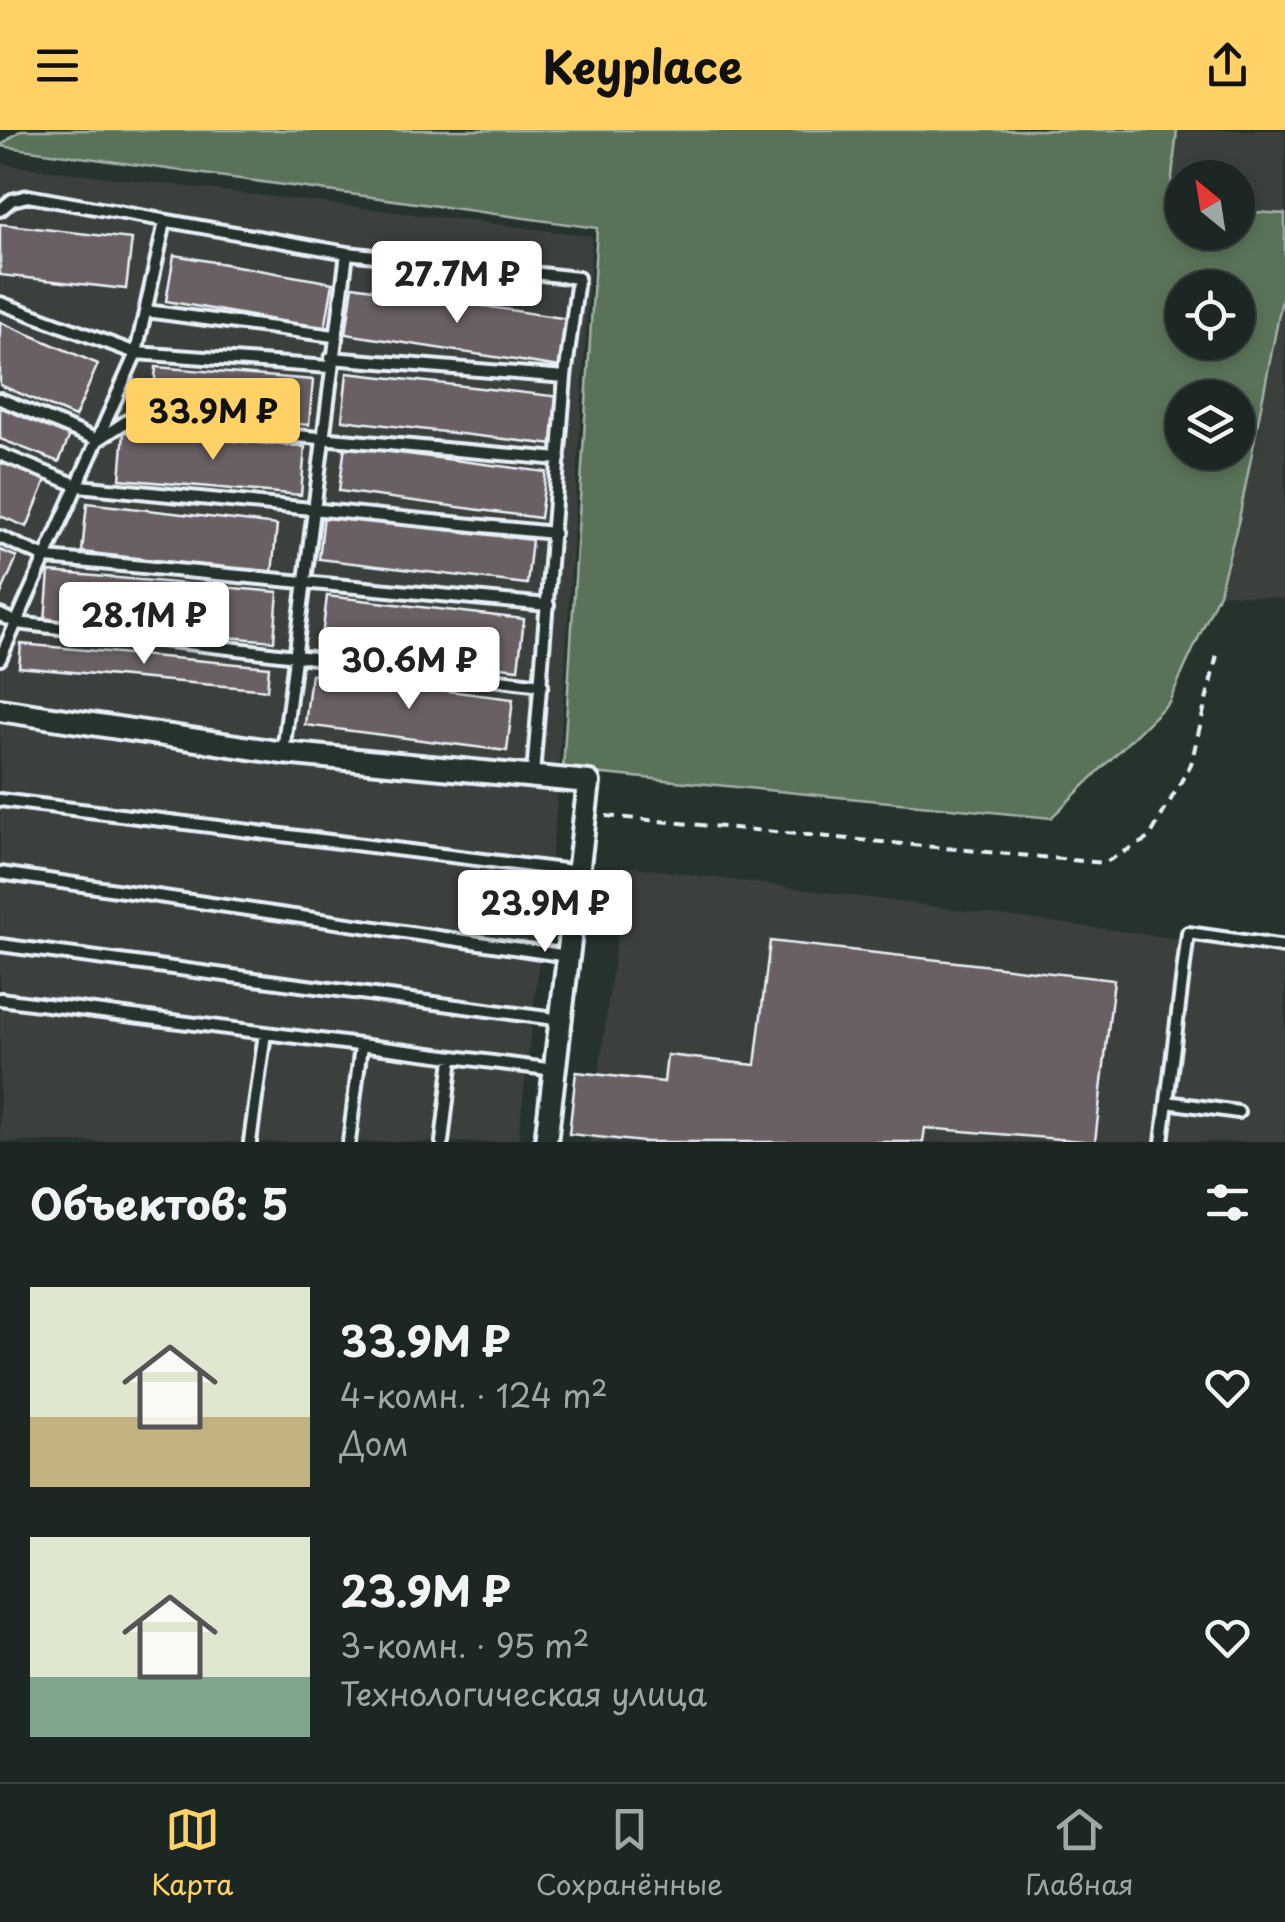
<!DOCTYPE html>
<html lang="ru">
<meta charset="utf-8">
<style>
:root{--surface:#1c2622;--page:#252e2a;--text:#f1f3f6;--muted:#a0a5a5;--line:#3a4340;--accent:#ffd166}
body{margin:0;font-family:"Playpen Sans",sans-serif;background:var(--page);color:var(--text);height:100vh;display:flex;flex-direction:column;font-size:38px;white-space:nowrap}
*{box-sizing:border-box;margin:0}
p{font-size:32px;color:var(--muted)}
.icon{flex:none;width:55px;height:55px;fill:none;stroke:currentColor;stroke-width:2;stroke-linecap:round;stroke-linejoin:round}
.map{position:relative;height:1012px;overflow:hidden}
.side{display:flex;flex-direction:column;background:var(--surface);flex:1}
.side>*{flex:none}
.needle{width:65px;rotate:330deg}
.fabs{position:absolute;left:1165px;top:30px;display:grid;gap:20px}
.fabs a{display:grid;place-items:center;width:90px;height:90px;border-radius:50%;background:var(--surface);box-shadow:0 5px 15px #0003,0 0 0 2px var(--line);font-size:50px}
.price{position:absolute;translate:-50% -85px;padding:0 22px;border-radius:10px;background:#fff;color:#222;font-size:32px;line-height:65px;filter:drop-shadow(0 2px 5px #0008)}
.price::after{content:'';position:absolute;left:50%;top:60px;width:30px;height:22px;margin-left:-15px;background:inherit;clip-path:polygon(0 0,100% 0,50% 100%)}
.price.selected{background:var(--accent);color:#111}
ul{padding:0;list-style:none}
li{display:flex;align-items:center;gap:30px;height:250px;padding:0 30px}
li span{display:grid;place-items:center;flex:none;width:280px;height:200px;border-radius:0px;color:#555}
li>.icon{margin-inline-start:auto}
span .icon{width:120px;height:120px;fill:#fffc;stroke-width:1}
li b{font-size:42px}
h2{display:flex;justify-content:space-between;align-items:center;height:120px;padding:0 30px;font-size:42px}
header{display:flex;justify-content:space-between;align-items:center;height:130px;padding:0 30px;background:var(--accent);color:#111;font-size:45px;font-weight:700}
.dock{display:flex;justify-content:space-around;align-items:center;height:140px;border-top:2px solid var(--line);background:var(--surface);font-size:28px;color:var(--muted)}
.dock a{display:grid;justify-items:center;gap:5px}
.dock .selected{color:var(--accent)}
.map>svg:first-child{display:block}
</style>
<header><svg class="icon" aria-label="menu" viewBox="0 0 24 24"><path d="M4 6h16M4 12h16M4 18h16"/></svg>Keyplace<svg class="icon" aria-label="share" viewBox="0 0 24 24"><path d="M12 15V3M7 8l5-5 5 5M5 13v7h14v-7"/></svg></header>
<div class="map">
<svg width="1285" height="1012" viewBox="0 0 1285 1012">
<rect width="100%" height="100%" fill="#26332d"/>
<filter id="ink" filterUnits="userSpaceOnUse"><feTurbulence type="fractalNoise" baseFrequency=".01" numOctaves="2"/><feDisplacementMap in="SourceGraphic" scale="20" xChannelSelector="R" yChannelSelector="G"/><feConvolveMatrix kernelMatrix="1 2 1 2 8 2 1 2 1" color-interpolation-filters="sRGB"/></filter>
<g filter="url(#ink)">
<path fill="#3b403e" d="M1177,0h108v84l-47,-3v-33h-56v28l-13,-1z
M0,34l592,72 -36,577 -38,329h-518z
M1285,154v315l-66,-6 20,-74z
M626,736l659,87v189h-695z"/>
<path fill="#5a7359" stroke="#a1b2a8" stroke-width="2.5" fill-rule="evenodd" d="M21,0h1156l-8,75 13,1v26h56v-21l47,3v70l-46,235 -20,74 -50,109 -118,116 -488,-48 34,-542 -597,-82zM1182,158h56v54h-56zM1182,268h56v54h-56z"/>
<path fill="#6b6064" stroke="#e8f1f8" stroke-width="2.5" d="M0,94l132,15 -6,50 -126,-14z
M174,125l159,28 -8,46 -159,-28z
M353,156l215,33 -8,48 -214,-33z
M0,192l98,42 -23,53 -75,-32z
M156,237l157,13 -4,45 -157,-14z
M347,243l214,24 -6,48 -213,-25z
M0,277l70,28 -11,27 -59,-23z
M124,302l181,15 -4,48 -181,-16z
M345,316l201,26 -6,46 -201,-27z
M0,332l46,18 -19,47 -27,-11z
M87,373l190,22 -5,48 -190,-21z
M324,385l208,25 -5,44 -208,-25z
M0,420l17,7 -17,39z
M49,442l229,20 -4,49 -229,-20z
M327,466l197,23 -6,50 -197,-23z
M21,514l248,23 -2,23 -248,-23z
M311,544l202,25 -6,52 -202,-26z
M770,811l344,39 -19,162 -170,-14 -2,14h-280l-74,-8 7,-62 88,10 3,-27 88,10z"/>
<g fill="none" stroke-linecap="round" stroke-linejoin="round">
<g stroke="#e8f1f8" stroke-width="18">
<path id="lane" d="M0,80l12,-10 16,-4 319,57 231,25 -13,99 -32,398
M0,173l136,50 193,14
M146,181l188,25
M331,228l234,19
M0,269l98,41 29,-19 432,38
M0,324l79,32 475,47
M0,407l47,21 501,47
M0,485l17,8 525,62
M0,529l136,-306 29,-131
M283,622l64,-499
M0,670l580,72
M0,743l568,83
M0,815l562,75
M0,869l555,71
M1167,972l71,10
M250,1012l15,-109
M349,1012l12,-96
M442,1012l10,-84
M1162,1012l26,-209 97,14"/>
</g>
<g stroke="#e8f1f8" stroke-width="28">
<path id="street" d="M0,580l283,43 306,29 -43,360"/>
</g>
<path stroke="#e8f1f8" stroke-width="4" stroke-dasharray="10 8" stroke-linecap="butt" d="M606,686l498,47 45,-25 42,-74 26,-109"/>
<use href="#lane" stroke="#26332d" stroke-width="10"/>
<use href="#street" stroke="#26332d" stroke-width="20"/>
</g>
</g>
</svg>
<div class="fabs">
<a><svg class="needle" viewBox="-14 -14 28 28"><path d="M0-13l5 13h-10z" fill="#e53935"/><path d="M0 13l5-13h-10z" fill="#a0a5a5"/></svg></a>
<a><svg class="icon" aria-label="locate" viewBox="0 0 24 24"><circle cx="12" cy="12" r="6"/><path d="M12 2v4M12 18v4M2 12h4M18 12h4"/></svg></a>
<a><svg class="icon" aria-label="layers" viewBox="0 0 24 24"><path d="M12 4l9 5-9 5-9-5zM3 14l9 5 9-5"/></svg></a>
</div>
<b class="price" style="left:457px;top:196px">27.7M ₽</b>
<b class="price selected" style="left:213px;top:333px">33.9M ₽</b>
<b class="price" style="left:144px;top:537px">28.1M ₽</b>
<b class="price" style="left:409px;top:582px">30.6M ₽</b>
<b class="price" style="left:545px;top:825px">23.9M ₽</b>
</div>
<section class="side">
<h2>Объектов: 5<svg class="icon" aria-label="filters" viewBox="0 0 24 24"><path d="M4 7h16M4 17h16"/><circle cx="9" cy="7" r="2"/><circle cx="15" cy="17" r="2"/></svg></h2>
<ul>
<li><span style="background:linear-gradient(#dfe7d0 65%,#c2b280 0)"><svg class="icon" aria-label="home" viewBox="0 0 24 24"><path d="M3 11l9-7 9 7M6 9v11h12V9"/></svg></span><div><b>33.9M ₽</b><p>4-комн. · 124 m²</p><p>Дом</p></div><svg class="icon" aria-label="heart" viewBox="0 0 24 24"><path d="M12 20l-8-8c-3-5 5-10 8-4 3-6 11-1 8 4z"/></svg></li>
<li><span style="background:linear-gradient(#dfe7d0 70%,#7fa58c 0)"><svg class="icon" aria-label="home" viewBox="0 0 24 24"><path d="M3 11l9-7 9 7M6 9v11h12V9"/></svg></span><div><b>23.9M ₽</b><p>3-комн. · 95 m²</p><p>Технологическая улица</p></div><svg class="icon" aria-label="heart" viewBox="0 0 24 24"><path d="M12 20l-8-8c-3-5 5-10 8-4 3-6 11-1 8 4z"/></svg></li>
</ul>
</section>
<nav class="dock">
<a class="selected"><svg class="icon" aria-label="map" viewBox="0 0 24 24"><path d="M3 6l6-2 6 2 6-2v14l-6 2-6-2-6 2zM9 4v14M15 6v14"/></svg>Карта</a>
<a><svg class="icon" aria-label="saved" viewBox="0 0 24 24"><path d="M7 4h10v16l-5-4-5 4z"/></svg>Сохранённые</a>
<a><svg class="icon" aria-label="home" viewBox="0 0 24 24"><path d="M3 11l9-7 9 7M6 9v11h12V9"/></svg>Главная</a>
</nav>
